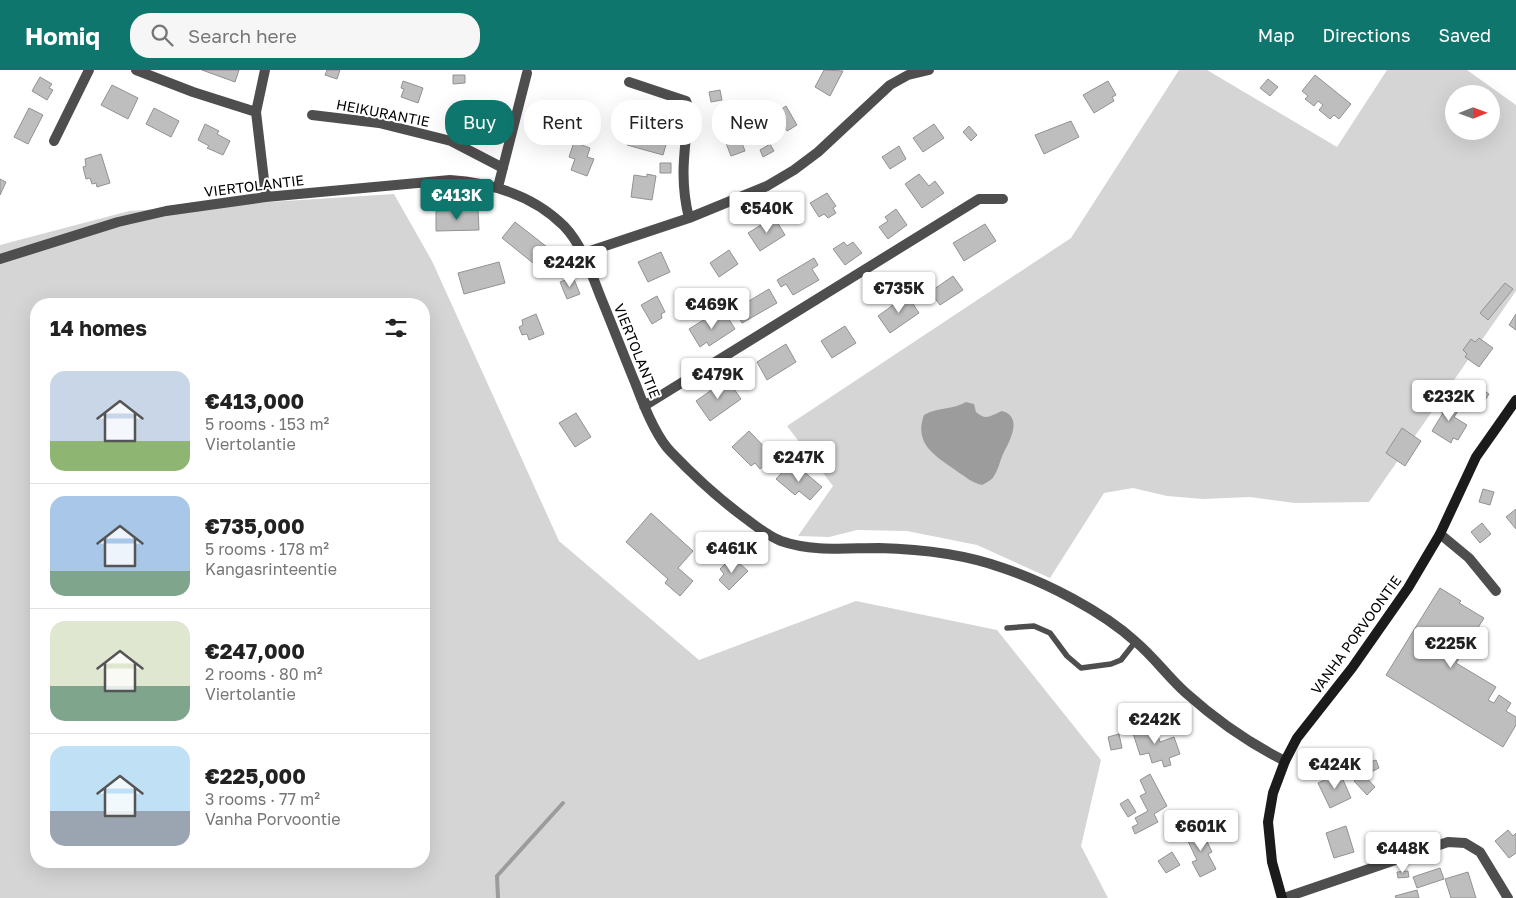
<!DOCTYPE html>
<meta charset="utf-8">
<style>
:root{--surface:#fff;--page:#f6f6f6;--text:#222;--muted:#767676;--line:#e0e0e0;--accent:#0f766e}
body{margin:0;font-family:"Golos Text",sans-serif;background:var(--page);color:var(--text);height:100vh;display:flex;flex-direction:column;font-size:19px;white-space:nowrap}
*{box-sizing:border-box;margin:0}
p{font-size:16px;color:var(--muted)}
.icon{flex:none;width:28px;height:28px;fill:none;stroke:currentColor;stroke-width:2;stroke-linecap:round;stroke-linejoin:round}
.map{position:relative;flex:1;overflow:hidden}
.side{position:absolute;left:30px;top:228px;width:400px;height:570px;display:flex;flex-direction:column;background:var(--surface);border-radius:20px;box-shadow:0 5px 20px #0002}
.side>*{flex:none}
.top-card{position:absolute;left:445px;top:30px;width:475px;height:45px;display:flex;gap:10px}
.needle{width:32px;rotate:89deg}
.controls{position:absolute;left:1445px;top:15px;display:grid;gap:10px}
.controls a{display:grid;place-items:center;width:55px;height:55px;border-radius:50%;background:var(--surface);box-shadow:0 5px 20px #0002;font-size:25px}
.price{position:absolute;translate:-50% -42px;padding:0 11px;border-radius:5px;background:#fff;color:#222;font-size:16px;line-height:32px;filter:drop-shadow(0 1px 2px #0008)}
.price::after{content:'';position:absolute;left:50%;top:30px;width:15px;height:11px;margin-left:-8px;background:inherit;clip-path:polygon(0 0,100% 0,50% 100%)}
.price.on{background:var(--accent);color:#fff}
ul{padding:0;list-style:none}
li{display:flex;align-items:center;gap:15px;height:125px;padding:0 20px}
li+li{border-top:1px solid var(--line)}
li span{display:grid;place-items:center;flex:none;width:140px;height:100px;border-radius:15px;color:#555}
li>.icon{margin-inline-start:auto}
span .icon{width:60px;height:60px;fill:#fffc;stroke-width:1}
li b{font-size:21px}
h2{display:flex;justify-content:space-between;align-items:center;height:60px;padding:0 20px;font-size:21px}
.chip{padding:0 18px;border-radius:20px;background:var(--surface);box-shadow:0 5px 20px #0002;font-size:18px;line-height:45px}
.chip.on{background:var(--accent);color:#fff}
header{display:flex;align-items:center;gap:30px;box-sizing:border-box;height:70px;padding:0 25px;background:var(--accent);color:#fff}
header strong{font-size:24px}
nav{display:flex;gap:28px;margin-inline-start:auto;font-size:18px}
.search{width:350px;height:45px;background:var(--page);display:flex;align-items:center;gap:12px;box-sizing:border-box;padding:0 18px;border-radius:20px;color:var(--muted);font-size:19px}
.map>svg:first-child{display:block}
</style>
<header>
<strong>Homiq</strong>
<div class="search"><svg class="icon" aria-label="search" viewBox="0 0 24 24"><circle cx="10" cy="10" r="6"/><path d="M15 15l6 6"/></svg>Search here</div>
<nav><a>Map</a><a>Directions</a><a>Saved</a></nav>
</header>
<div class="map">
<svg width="1516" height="828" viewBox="0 0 1516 828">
<rect width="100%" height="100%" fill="#fff"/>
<path fill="#d5d5d5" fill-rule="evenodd" d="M1179,0h28l130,77 50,-77h80l49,35v186l-147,211 -74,1 -45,-6 -47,2 -36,-3 -34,-8 -29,5 -54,85 -73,-33 -70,-14 -50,-1 -28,7 -31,-1 35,-50 -46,-60 284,-188zM1454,24h37v37h-37z
M394,124l38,67 127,280 140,119 157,-59 141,29 104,130 -20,86 27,52h-1108v-653l129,-34zM36,234h388v557h-388z"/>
<path fill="#9c9c9c" d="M966,332l8,2 2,8c10,9 14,4 26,-1 22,6 7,31 1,43 -3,7 -5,16 -9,22 -2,4 -8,7 -12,9 -10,-2 -16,-8 -24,-13 -21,-15 -45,-27 -34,-57 13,-8 29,-5 42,-13z"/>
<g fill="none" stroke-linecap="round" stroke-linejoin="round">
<path stroke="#9c9c9c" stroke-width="4" d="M498,828l-1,-22 66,-73"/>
</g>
<path fill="#bebebe" stroke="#929292" d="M202,0h37l-4,12z
M327,0h13l-3,9 -12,-4z
M824,0l19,1 -13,25 -15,-9z
M453,5h12v8l-12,1z
M1315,5l36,29 -12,15 -5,-4 -4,4 -11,-9 4,-5 -5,-4 -4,5 -9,-7 3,-3 -6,-5z
M40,7l12,7 -3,4 4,2 -6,10 -15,-9z
M1268,9l10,8 -8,9 -10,-8z
M403,11l20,7 -5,15 -17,-6 3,-8 -3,-1z
M1108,11l8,14 -4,2 2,4 -20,12 -11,-18z
M112,15l26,13 -10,21 -27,-14z
M720,20l2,10 -11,2 -2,-10z
M658,35l18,5 -13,45 -36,-10 6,-20 19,5z
M786,36l11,19 -10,6 -3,-5 -7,5 -8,-14z
M29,38l14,7 -15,29 -14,-7z
M154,38l25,13 -8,16 -25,-13z
M480,41l18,10 -8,16 -19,-10z
M554,48l16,5 -5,15 -16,-5z
M733,49l12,32 -14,5 -12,-31z
M1071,51l8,16 -35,17 -9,-19z
M205,54l14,7 -2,3 13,7 -7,14 -16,-7 2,-2 -11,-6z
M934,54l10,14 -21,14 -10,-14z
M969,56l8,9 -6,6 -8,-9z
M574,72l16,6 -3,9 7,2 -7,17 -16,-6 4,-11 -6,-2z
M770,74l4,7 -11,6 -3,-7z
M899,76l7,13 -16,10 -8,-12z
M101,84l9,29 -13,4 -1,-4 -4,1 -2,-6 -4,1 -3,-12 3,-1 -1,-7z
M660,93h11v10h-11z
M647,104l9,2 -4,24 -21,-3 3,-22 13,2z
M919,104l10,12 6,-5 9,12 -22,15 -17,-24z
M0,109l6,3 -6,13z
M827,123l9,13 -3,2 3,5 -8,5 -4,-4 -5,3 -9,-14z
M896,139l11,16 -19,14 -9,-12 9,-6 -3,-4z
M478,140l1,20 -43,1v-20z
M774,147l11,18 -25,16 -12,-18z
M515,152l32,25 -14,16 -31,-25z
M985,154l11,17 -32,20 -11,-18z
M844,172l3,4 6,-4 9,11 -17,12 -12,-16z
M729,180l9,14 -19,13 -9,-14z
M661,182l9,20 -22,10 -10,-20z
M814,188l4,7 -6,4 7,11 -26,15 -7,-11 -5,3 -4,-7z
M499,192l6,21 -41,11 -6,-21z
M953,206l10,14 -23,15 -10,-13z
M573,207l7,17 -13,5 -7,-17z
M1505,213l8,6 -25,31 -8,-7z
M769,219l8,14 -35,20 -8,-13z
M907,225l12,18 -29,20 -12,-17z
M657,226l8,16 -4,2 1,4 -10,6 -11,-19z
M725,243l10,16 -26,17 -2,-4 -7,5 -11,-18 21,-13 3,4z
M536,244l8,20 -15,6 -2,-6 -5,1 -3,-8 4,-2 -1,-5z
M1516,244v16l-7,-5z
M845,256l11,17 -24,15 -11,-17z
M1479,268l14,10 -14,19 -14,-10 2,-3 -4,-4 8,-11 4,3z
M786,274l10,18 -29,18 -10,-18z
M727,309l14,20 -31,22 -14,-20z
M1477,316l12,8 -7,11 -12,-9z
M1444,328l16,10 -6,9 13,8 -9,15 -5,-2 -2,5 -19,-12 11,-18 -5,-3z
M576,343l15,24 -16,10 -16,-24z
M1402,358l19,13 -16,25 -19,-13z
M749,361l25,26 -14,12 -5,-6 -4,3 -19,-19z
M789,395l10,9 3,-4 20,17 -12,13 -11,-9 -4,4 -19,-16z
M1483,419l11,3 -4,13 -11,-3z
M1516,439v20l-10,-12z
M651,443l42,38 -15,17 15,13 -13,15 -15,-13 3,-4 -42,-37z
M1482,453l9,11 -11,9 -9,-11z
M728,491l5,4 4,-4 11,10 -19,19 -10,-10 5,-6 -4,-5z
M1440,518l21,13 -2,2 25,15 -28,45 40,24 -8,13 6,3 5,-8 12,8 -5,8 10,6v8l-13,22 -117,-72z
M1154,653l6,19 14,-5 6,17 -11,4 2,7 -7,2 -2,-7 -10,3 -3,-10 -9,2 -8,-25z
M1119,664l3,14 -11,2 -3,-13z
M1358,685l6,11 -5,3 -6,-11z
M1376,690l3,8 -8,4 -4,-9z
M1340,703l11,25 -21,10 -12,-25z
M1362,703l13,14 -8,8 -13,-14z
M1150,704l17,32 -13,8 4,8 -23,12 -3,-7 6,-3 -3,-6 13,-7 -8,-15 6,-3 -6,-13z
M1128,729l8,13 -8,5 -8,-13z
M1346,756l8,26 -20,6 -8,-25z
M1200,757l12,25 -4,2 8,15 -16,8 -8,-15 5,-2 -12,-25z
M1508,760l5,6 3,-3v20l-7,5 -14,-17z
M1172,782l8,13 -14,8 -8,-12z
M1440,798l4,11 -27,9 -4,-11z
M1408,801l1,6 -11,1 -1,-6z
M1468,802l8,26h-25l-6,-19z
M1417,820l2,8h-23l-1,-2z"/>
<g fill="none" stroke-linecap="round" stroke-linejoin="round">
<path stroke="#4e4e4e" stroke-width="5.5" d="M1007,558l27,-2 16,7 17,23 14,12 30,-4 10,-4 15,-19"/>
<path stroke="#4e4e4e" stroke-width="10" d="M136,0l57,22 63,20
M265,0l-9,42 10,85
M629,12l57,19 3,8c-4,39 -10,70 0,109
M312,45l67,8 72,18 52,27
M54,71l35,-71
M498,117l29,-114
M584,183l105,-35 78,-32 27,-16 24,-18 72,-67 18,-10 21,-5
M0,189l118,-37 48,-11 100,-14 184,-17c42,3 83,15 114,46 19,20 27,47 37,72 12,29 23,58 35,87 7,19 21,53 35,67 23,24 47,46 74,66 11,8 23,18 36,23 31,11 66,7 98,7 42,1 85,6 124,20 44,15 99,43 133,74 18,15 32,35 50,51 29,26 63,50 99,68
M644,336l335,-207h24
M1440,464l29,24 27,33
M1284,828l164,-56 17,1 15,9 28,46"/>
<path stroke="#1b1b1b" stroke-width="10" d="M1282,828l-10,-36 -4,-40 5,-29 12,-32 12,-23 55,-70 56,-80 32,-54 36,-77 40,-57"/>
</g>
<g text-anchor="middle" stroke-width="4" stroke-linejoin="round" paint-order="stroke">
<g font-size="14" fill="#000" stroke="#fff">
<text transform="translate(383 43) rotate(11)" y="5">HEIKURANTIE</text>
<text transform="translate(254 116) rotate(-7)" y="5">VIERTOLANTIE</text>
<text transform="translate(637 281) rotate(68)" y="5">VIERTOLANTIE</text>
<text transform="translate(1356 565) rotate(-54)" y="5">VANHA PORVOONTIE</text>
</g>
</g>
</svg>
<div class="controls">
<a><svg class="needle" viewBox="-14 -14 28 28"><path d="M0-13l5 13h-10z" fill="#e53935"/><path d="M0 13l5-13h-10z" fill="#767676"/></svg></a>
</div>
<b class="price on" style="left:457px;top:151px">€413K</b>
<b class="price" style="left:767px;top:164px">€540K</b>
<b class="price" style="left:570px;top:218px">€242K</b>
<b class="price" style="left:899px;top:244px">€735K</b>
<b class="price" style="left:712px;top:260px">€469K</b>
<b class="price" style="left:718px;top:330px">€479K</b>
<b class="price" style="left:1449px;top:352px">€232K</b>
<b class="price" style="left:799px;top:413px">€247K</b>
<b class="price" style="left:732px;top:504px">€461K</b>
<b class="price" style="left:1451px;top:599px">€225K</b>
<b class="price" style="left:1155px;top:675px">€242K</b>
<b class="price" style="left:1335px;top:720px">€424K</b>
<b class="price" style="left:1201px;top:782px">€601K</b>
<b class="price" style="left:1403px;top:804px">€448K</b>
<div class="top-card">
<a class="chip on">Buy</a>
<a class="chip">Rent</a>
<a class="chip">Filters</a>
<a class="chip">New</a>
</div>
<section class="side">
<h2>14 homes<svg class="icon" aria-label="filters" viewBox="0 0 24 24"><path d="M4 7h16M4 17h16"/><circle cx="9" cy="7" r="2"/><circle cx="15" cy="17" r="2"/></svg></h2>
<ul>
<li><span style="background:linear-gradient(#c9d6e8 70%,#8fb573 0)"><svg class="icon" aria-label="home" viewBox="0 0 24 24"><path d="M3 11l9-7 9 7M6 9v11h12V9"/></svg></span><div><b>€413,000</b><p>5 rooms · 153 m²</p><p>Viertolantie</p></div></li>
<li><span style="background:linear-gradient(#a9c7e8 75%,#7fa58c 0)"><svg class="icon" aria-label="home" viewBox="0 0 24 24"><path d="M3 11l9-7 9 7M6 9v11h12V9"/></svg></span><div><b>€735,000</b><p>5 rooms · 178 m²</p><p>Kangasrinteentie</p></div></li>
<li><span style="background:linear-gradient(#dfe7d0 65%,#7fa58c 0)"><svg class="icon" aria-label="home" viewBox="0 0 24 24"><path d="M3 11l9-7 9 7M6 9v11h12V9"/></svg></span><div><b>€247,000</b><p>2 rooms · 80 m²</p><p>Viertolantie</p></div></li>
<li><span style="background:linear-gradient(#bfe0f5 65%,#9aa5b1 0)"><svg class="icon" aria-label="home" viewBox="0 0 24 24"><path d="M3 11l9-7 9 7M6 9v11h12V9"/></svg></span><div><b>€225,000</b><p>3 rooms · 77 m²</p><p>Vanha Porvoontie</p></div></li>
</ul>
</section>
</div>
